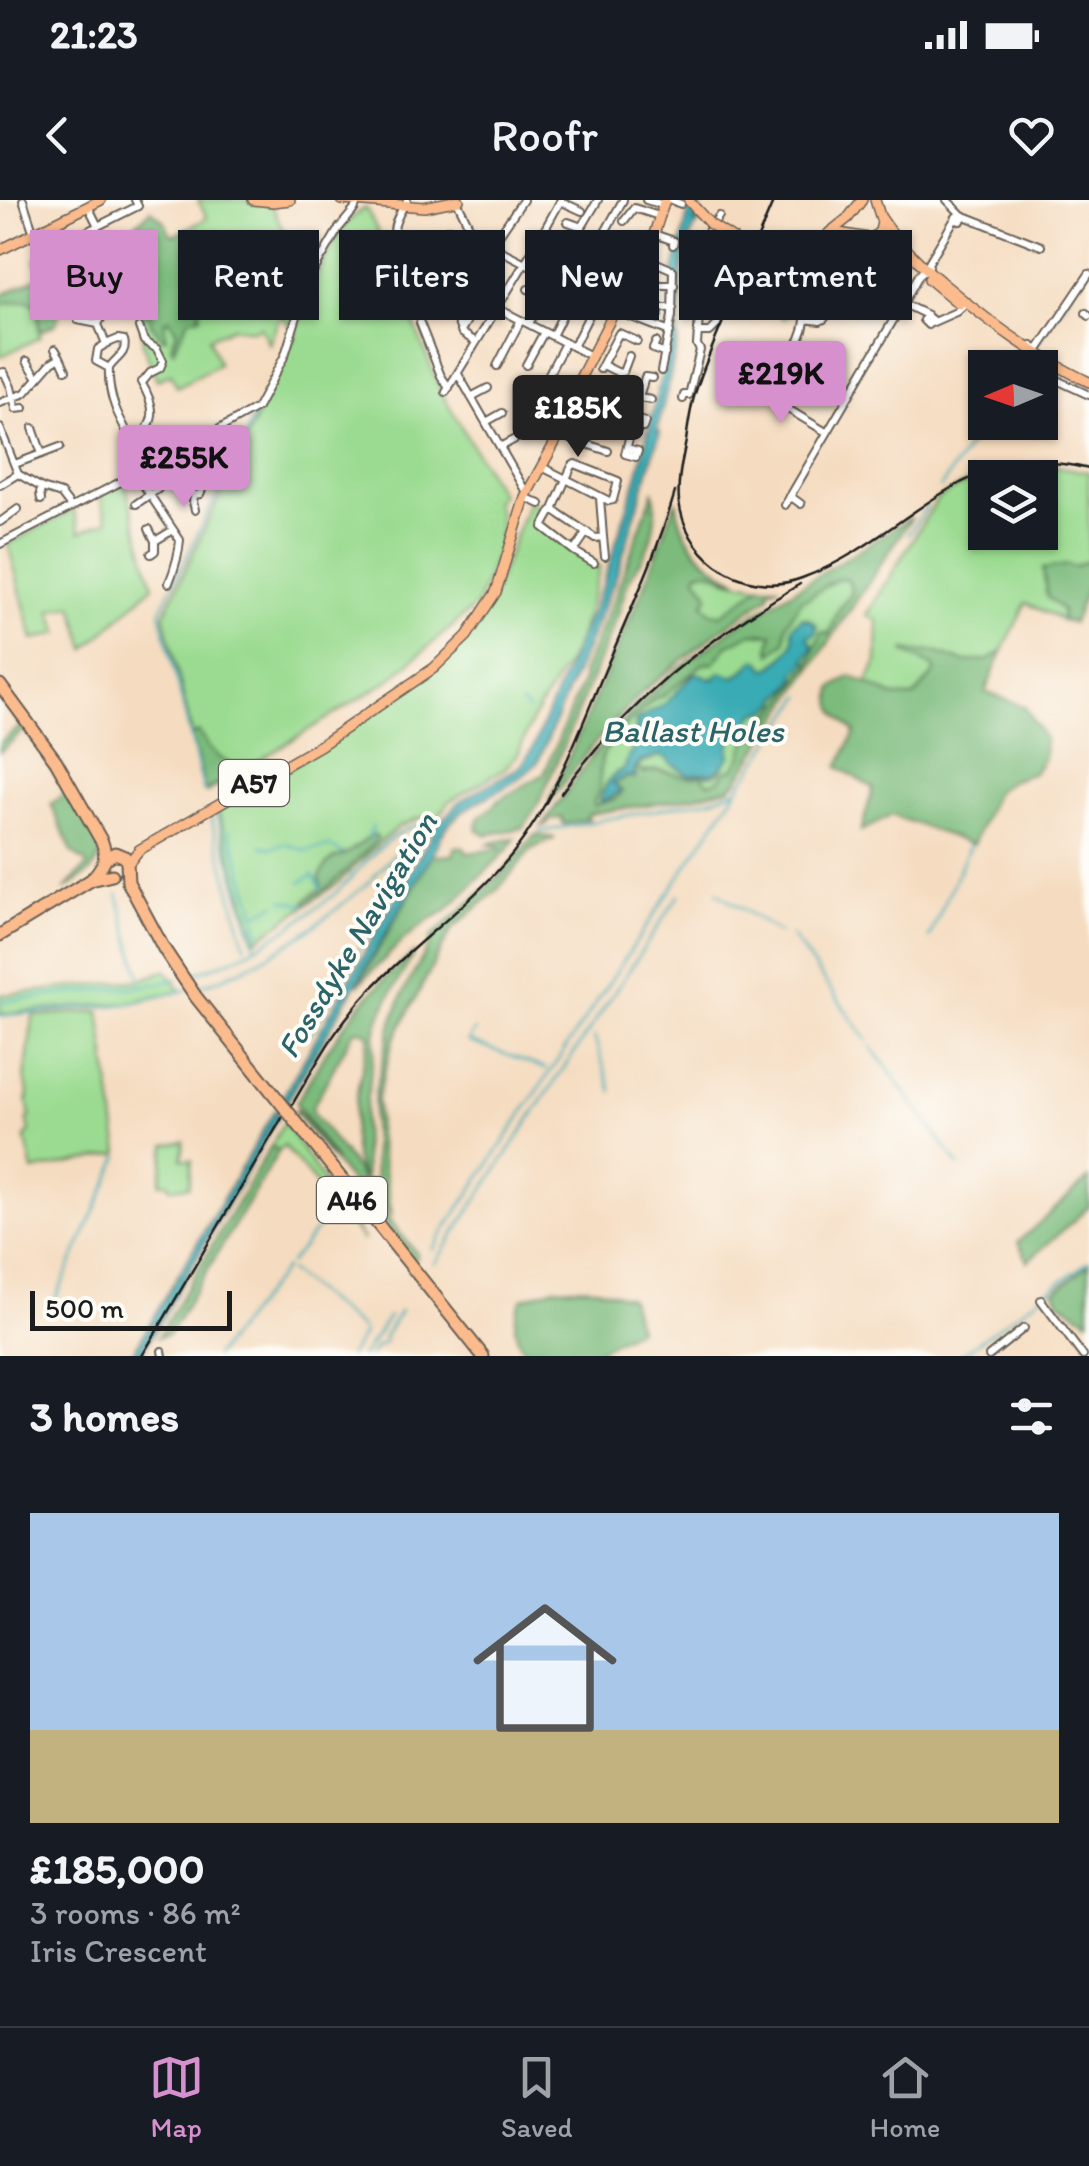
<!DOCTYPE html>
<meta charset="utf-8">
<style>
:root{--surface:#171b24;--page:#242831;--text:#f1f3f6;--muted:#9ea1a6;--line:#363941;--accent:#d690ce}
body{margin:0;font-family:Itim,sans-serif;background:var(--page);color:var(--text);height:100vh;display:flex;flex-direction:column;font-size:38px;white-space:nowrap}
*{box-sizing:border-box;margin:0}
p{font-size:32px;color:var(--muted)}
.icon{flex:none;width:55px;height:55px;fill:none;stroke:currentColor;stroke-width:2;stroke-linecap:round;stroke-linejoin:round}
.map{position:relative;height:1156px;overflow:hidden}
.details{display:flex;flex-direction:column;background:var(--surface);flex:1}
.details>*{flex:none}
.top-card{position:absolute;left:30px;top:30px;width:1030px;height:90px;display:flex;gap:20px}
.needle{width:65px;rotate:268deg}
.tools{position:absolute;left:968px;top:150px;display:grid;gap:20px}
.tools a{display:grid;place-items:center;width:90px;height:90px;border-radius:0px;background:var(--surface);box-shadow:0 2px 8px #0004;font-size:50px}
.scale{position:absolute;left:30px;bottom:25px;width:202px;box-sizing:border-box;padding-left:10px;border:5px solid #1c1c1c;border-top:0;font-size:28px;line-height:35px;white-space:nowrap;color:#1c1c1c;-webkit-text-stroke:8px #fdfcf7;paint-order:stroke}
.price{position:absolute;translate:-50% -85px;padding:0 22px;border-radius:10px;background:var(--accent);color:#111;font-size:32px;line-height:65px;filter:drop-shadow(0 2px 5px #0008)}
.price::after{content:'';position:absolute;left:50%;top:60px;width:30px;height:22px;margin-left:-15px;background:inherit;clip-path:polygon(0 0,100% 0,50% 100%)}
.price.on{background:#222;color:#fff}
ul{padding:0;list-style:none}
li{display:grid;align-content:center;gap:20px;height:530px;padding:0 30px}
li span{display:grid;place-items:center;height:310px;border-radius:0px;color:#555}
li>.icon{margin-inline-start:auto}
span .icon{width:180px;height:180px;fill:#fffc;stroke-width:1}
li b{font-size:42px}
h2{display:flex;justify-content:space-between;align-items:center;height:120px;padding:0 30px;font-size:42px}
.tag{padding:0 35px;border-radius:0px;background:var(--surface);box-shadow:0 2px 8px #0004;font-size:35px;line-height:90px}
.tag.on{background:var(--accent);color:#111}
.status{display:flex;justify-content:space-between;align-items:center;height:70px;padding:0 50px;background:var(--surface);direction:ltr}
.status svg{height:28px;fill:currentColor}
header{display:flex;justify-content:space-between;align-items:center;height:130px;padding:0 30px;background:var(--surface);font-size:45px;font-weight:600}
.dock{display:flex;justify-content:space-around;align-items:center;height:140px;border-top:2px solid var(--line);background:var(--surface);font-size:28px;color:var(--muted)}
.dock a{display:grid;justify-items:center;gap:5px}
.dock .on{color:var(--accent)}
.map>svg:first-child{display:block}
</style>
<div class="status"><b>21:23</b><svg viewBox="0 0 49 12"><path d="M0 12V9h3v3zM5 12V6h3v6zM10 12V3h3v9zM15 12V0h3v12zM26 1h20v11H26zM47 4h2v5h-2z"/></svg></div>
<header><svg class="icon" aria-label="back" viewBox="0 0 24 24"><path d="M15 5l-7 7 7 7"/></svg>Roofr<svg class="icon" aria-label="heart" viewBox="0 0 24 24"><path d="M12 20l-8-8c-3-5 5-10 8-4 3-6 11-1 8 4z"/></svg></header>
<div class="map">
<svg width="1089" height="1156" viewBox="0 0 1089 1156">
<rect width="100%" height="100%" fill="#fdfcf7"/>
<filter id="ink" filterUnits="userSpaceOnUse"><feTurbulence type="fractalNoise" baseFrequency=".01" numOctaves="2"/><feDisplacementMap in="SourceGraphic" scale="20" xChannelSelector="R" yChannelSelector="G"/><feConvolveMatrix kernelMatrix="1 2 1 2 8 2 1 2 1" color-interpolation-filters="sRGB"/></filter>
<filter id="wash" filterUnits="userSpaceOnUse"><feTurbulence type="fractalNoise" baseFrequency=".0048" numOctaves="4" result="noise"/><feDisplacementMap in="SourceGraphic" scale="40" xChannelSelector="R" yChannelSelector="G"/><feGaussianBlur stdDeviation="2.25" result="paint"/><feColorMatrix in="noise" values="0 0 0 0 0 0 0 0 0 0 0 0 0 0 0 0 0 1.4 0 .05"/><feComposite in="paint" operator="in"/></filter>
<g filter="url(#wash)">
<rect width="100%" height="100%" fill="#f5dcc0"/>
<path fill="#9bdb91" stroke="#5c7c56" stroke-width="2.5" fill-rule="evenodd" d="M198,0h44l29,4 36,77 -17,46 -9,-13 -12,30 -9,-17 -6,3 -21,-3 -24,11 10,26 -42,23 -6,-13 -14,6 -14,-35 -1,-29 8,-2 16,24 -2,-17 5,-2 8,13 -6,14 2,4 16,-31 12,-3 -2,-6 3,-4 37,-20 -50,-7 -2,-50 20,-11z
M366,8l11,22 64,162 60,103 -6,5 5,17 -1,30 -22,58 -89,76 -182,112 -42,-178 132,-282c10,-34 37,-111 70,-125z
M778,69l26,32 -21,18 -26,-32z
M27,99c15,8 10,23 13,38l-40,20v-53z
M1055,266l34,6v89l-15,6 -31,2 4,28 16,13 -1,10 -36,-17 -23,47 -14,10 -25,2 -32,-11 -26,2 28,14 1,5 -21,25h-18l-29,-13 10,-23 1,-40 -11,-6 70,-116 23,-13 33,-13 35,-6zM985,278h55v54h-55z
M125,282l28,104 -67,63 -13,-43 -22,4 8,23 -26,7 -25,-96 66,-34 6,22 28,-11 -9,-27z
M529,300l12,7 -7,14 3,4 63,43 -24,80 -44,72 -14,34 -14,15 -54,32 -14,19 -15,-3 -23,10 -19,16 -41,40 -82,57 -39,-132 59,-31 162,-111 49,-56z
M702,370l9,1 18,9 31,6 -39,30 -9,-3 -9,-8 5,-8 -1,-6 -11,-15z
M845,378l4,3 3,12 -13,16 -10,25 -7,-2c-5,10 -8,22 -13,32l2,3 -5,1 -6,7 -14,22 -31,37 -21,35 -8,2c-5,9 -10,12 -19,11l-6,-7c-17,5 -33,-6 -48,-5 -13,0 -24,10 -36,16l-5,-3 9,-5h13c2,-13 7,-15 20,-20 2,0 4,-2 7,-2 5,0 9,6 13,9 8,7 27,11 38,10 15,-2 15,-21 18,-32 4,-12 19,-19 25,-30l12,-3 10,-7 1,-5c9,-8 18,-12 18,-26l11,-10 -1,-4 7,-13 -6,-6 1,-3 7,-2 2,-9 -10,-7h-5l-9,8c-1,5 1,11 0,16 -3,11 -18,24 -27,27l-7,-9 -25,17c-14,-1 -27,2 -43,1l-26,27 -26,14 -7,34 -3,2 -4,13c-15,6 -19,16 -25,30l21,-8 2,2 -8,7 -21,7v-6c12,-15 2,-31 10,-47 12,-21 35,-39 51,-55l8,-2 40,-32 11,-1 13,-17 25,-13 21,1 -4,16 32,-50c16,-4 27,-21 44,-22z
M166,770l15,21 -53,12 -128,11v-19l141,-15z
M100,811l19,141 -1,2 -85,17 -8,-35 5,-4 -3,-13 3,-1 -3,-19 2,-1 -4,-20 8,-62z
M284,922l40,60 26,31 -2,5 16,23 -80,-95 -5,5 -8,-5z
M184,941l-2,18 10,1 -3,26 -19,2 -1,-5h-9l6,-38z"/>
<path fill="#7cbb7b" stroke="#4c6c4c" stroke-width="2.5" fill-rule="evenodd" d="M151,10l14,12 5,12 5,1 12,-6 2,49 38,-18 12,26 -37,20 -3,4 2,6 -12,3 -16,31 -2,-4 6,-14 -8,-13 -5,2 2,17h-4l-11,-14 -1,-10 -8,2 -1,-10 5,-13 -7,-12 -12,-4 -71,24 3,13 -3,10 -17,8c0,-40 -7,-31 -39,-28v-8l42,-20 -6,-16 34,-18c11,7 33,11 45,6l1,-12 15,-7z
M653,292c6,18 0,46 -9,63 -3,8 -9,14 -13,21 -6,12 -9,26 -13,39l-73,175 -14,27 -9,11 -35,7 -9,-5c-4,-18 14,-16 19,-29l47,-27 39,-94 -1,-6 33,-78z
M676,300c4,38 27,64 61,80 -15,-1 -25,-13 -39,-8l-1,5 10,14 1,6 -5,8 10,8 8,2 39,-29h20l-11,4v6l-55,39 -71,56 -51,55 -44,58 98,-222z
M912,317l-176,265 -8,6 -45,11 -94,15 -2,2 2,3 -24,5 -2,-1 -1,-6 -13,3 -1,4 -6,2 50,-70 47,-52 39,-35 61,-45zM845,378l4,3 3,12 -13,16 -10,25 -7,-2c-3,7 -12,28 -12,35 -6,1 -11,8 -12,15l-36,46 -16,14 -5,15 -7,12 -9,2c-4,9 -9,12 -18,11l-5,-7c-19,6 -39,-10 -58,-2l-5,-4 -3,1 -1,8 -6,-1 -16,6 10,9 -8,7 -21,7v-6c12,-15 2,-31 10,-47 12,-21 35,-39 51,-55l8,-2 40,-32 11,-1 13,-17 25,-13 21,1 -3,10 1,10 14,-12 2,-18 14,-24c16,-3 26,-21 44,-22z
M1089,361v21l-16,41 -11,-3v-10l-15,-13 -4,-28 23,-4 8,2z
M905,450l18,3 8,-2 33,11 25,-2 14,-10 -18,42 39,14 21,33 -1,19 -10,15 -24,8 -14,10 -23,54 -81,-30 -31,16 12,-43 -35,-21 17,-35c-15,-15 -27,-20 -22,-44l18,-12 44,21h19l21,-25 -1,-5 -28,-14z
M0,491l53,72 48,88c-3,20 -21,28 -37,39l22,-23 1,-3 -15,-12 -21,-48 13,-9 -1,-5 -26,-46 -13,-14 -24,22v-10l21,-16 -21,-29z
M199,532c8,16 17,25 33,33l1,9 -28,17 -14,-56z
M374,634l4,4c-23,26 -47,47 -74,69l2,-7 16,-13 -3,-9 8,-14 7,-6 12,-4z
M535,635l19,3v1l-21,9 -36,42 -45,39 -59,112 -16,58 1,38 14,79 -13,-20 -4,-19 -3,-57 3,-28 18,-73 12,-30 25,-45v-6l71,-63z
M515,638l-6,10 -63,63 -17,9 -26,20 -45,45 75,-131 7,2 13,-1 2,-8h8l4,6 33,-4 -2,-3 -12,-2z
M415,752c-16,30 -43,64 -41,99l-11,72 2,58c-21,-31 -10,-82 -2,-116 2,-11 6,-21 6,-31l-8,-4 -7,1 -42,77 1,6 43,55 9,21 52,64v4l-4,2 -119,-148 3,-2 39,51 -40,-58c20,-35 40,-70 67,-101 15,-18 34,-34 52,-50z
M271,946l8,5 -110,183 -11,3z
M1089,978v29l-61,54 -10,-19z
M1089,1064v56l-30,-19 -4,-10z
M573,1087l24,1 33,10 8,31 -45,24 -15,3h-50c-15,-19 -17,-36 -6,-57l32,-11z"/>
<path fill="#39abb4" stroke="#2a6468" stroke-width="2.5" d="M692,0h15l-8,9 -4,14 4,-3 1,1c-25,31 -16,79 -22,116 -5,31 -14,62 -21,94l3,1 -43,142 -79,188c-31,35 -88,39 -101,84l-152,259 -4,-5 156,-275 24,-24 60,-35 12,-18 70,-164 35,-110 32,-133 4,-72z
M802,418l11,3 4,8 -2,5 -7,2 6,12 -8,10 1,4 -11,10c0,13 -9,18 -18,26l-1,5 -9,7 -13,3c-3,4 -4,10 -8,13 -11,12 -20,10 -17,31 -20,25 -15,11 -40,18l-20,-12 -3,-5 -8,-2 -19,6 -5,8 -1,8 -7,-2 -14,7 8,8 -15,9 -6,1c5,-16 10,-26 25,-33l4,-13 3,-2 4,-12v-20l29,-17 30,-31 11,3 4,3h4l6,-7 14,5 8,-4 13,-13h4l7,9c9,-3 24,-16 27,-27 1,-5 -1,-11 0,-16z
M275,910l4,5 -139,241h-9z"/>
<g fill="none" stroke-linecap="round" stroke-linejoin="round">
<path stroke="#39abb4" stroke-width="2.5" d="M1036,144l53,-79
M1022,166l7,-10
M940,288l45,-66
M908,335l19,-29
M521,504l7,6
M746,577l56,-81
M204,592l-44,-180 94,-196
M216,612l39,133
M210,613l35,133
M229,630l24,75 6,29
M539,632l173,-33 25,-10
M371,639l-2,-5 4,-8
M262,646l9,2 15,-4 20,7 23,-5 14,7
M301,682l12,-7 8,13
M717,692l62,41
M118,694l23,86
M283,700l22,4
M256,714l20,-10
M791,735l77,106
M929,738l41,-93
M189,775c52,-15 102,-46 144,-80 28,-23 52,-65 90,-71l13,6
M195,788c68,-23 111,-53 166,-99 20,-16 34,-43 58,-51
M0,801l148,-16 29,-6
M0,816l128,-12 59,-14
M475,830l-7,11 78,28
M310,834l109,-191
M594,837l18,54
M871,846l88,120
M572,856l107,-161
M432,1050l312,-471
M290,1063l44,-56
M435,1063l136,-206
M289,1071l74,59v4l-14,22
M54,1102l65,-145
M215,1156l70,-88
M362,1156l27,-40
M370,1156l6,-9 9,-4 -1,-6 16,-26
M959,1156l130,-95"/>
</g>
</g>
<g filter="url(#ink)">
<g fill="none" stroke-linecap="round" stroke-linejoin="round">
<g stroke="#685f55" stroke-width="10">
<path id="minor" d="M23,0l11,34
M407,0c-8,16 -28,40 8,43
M646,0l18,5
M670,0l11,4
M947,0l13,13
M457,1l15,31 20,14 137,70 41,16
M560,1l22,10
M88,6l10,20
M958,15l5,1 -2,5 -5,-1z
M962,15l79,31
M624,21l10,-13 25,8
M568,22l14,5 16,-27
M84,33l54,-27 -3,-6
M654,34l20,7 -1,4
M438,36l19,46
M461,38l11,-6
M540,38l48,24
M406,43l23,48
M599,43l40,18
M413,45c11,-9 24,-11 37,-16
M703,50l23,1
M643,57l30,13 -1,46 -11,55
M926,67l30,-50
M634,74l27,11h13
M528,89l15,6
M429,91l14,-2 28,-13 52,-76
M625,91l13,7 -3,8
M417,105l10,-4 2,-10
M906,105l-1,-5 14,-25 10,-9
M906,105l21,10
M497,108l94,48
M453,111l9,22 14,9
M1086,113l3,3
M658,115l3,-7h12
M927,116l5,4 -4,5 -5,-5z
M806,119l14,2 4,-2 27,-30 11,-2
M78,120l20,4 8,20 -8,5 -2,12 13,7c-2,42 22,65 37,101
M420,123l21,53 8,12
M931,123l25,-11 10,-9
M98,124l8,-14 19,-11
M529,124l23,-47
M139,127l5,14 13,8 6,12 -3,7 -10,5 -8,10
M462,129l16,-27
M699,132h11l7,-7 21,-55 5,-27
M552,136l43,-86 28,-50
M656,142l-3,7 12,5
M106,144l12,-5 6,1c4,14 -9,18 -15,28
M1032,146l6,4 51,-76
M573,147l48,-95
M60,157l6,13
M27,161l11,17
M526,165l18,-33
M603,165l16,8 4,-1 6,-16
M1048,165l1,7 12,10 28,13
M497,166l24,-46
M1024,168l10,-10 8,5 2,9
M600,169l19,-36 18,8
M0,173l4,-1 7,15 5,22 8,-1
M458,174l65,113 4,4
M577,184l54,22 3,13
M761,184l22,22 43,26
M446,192l94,-154 21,-38
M471,197l17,-9
M613,198l5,-14
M639,198l6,-21 7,1
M748,198l48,-52c11,-18 8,-29 13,-48 4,-15 43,-49 56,-59
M683,199l1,-4h5l11,-45 -3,-5 7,-103 5,-13 10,-13
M0,203l25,-10 27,-31 8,-5 -5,-8
M631,206l8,-8 12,2
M567,210l49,17
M523,213l11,-11 31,-59
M486,222l16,-9
M0,228l18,46
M33,228l9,26
M221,230l8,13 11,-5
M559,235l49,16
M134,244c23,-22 23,-35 7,-62
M500,247l17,-9
M627,248l11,3 -2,6 -11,-3 9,-35 11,3 -2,6 -10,-2
M176,253l9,20 1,14 8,8 6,-1 7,-15 21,-10
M15,264l45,-17
M542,267l24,12 6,-13 3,-2 43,17 -5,19 -4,1 -43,-22 -12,28 1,4 40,27 8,-1 -3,-39
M130,271l35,-17
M136,274l44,66c-1,14 -5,28 -11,43
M0,285l18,-11 24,14 19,6 10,13
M194,295l-1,7 2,8
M790,296l11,8
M525,297l15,7
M41,300l-1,-7 2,-5
M136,304l22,-15
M785,305l116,-198 5,-2
M553,309l-10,18 31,24 13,-19
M0,322l18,-13
M149,329l6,12 18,-11
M603,337l2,19
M0,344l165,-85 92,-51 28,-53 23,-74 31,-53 15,-18 4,-9
M574,351l20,12
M151,354l4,-3v-10
M1041,1100l42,56
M162,1151l1,5
M989,1156l35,-28"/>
</g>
<g stroke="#685f55" stroke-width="12">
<path id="major" d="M253,0l20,2 17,-2
M342,0l82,7 35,-7
M880,16c17,27 41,49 65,69 45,38 91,72 144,97
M829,33l19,-15 14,-18
M871,38l17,3 13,8
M768,48l23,-1 48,-14 29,5 6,-1 6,-6 2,-9 -7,-22
M0,50l101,-50
M929,79l30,25
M127,665l12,-15 182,-105 113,-77 33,-32 29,-44 29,-95 34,-62 11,-37 84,-164 11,-34"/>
</g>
<g stroke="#685f55" stroke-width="15">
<path id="highway" d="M0,485l56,76 46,81c7,17 0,25 -11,38
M105,659l10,-6 10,4 2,6 1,19 36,67 32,48 76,95
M0,735l91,-55 21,-5
M297,923l186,233"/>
</g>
<use href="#minor" stroke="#fff" stroke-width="6"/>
<use href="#major" stroke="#fbbb8c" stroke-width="9"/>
<use href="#highway" stroke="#fbbb8c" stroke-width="11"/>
<path stroke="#1c1c1c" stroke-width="2.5" d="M774,0c-17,40 -34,79 -50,119 -11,26 -22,51 -30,78 -4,14 -6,29 -8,44 -4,20 -9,40 -7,60 3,26 17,49 37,64 25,19 57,24 86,13 106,-39 160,-143 287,-109
M561,593c65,-90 144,-153 239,-209
M289,910c25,-42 47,-85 81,-120 45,-48 101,-85 143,-137 44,-56 67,-125 95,-190 24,-56 50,-112 67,-171
M142,1156l140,-238"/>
<g stroke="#685f55" stroke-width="12" stroke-linecap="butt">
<path id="major-bridge" d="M689,1l21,23 25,16
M752,46l16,2"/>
</g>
<g stroke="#685f55" stroke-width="15" stroke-linecap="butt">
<path id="highway-bridge" d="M272,892l25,31"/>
</g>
<use href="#major-bridge" stroke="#fbbb8c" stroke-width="9"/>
<use href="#highway-bridge" stroke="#fbbb8c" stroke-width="11"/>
</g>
</g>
<g text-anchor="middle" stroke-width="8" stroke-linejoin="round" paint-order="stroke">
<g fill="#fdfcf7" stroke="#605f5e" stroke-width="2.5">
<rect x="219" y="560" width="70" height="46" rx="8"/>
<rect x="317" y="977" width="70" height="46" rx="8"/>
</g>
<g font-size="28" font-weight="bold" fill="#1c1c1c">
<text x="254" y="593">A57</text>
<text x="352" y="1010">A46</text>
</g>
<g font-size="32" font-style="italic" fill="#2a6468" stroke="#fdfcf7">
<text x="693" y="542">Ballast Holes</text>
<text transform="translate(357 735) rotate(-59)" y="11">Fossdyke Navigation</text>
</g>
</g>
</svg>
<div class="tools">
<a><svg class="needle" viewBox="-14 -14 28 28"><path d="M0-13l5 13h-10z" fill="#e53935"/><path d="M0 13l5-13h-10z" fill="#9ea1a6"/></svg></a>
<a><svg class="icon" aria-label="layers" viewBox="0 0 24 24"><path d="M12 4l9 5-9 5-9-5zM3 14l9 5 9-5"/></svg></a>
</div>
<div class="scale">500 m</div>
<b class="price" style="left:781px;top:226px">£219K</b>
<b class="price on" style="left:578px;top:260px">£185K</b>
<b class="price" style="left:184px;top:310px">£255K</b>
<div class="top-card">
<a class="tag on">Buy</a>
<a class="tag">Rent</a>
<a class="tag">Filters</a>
<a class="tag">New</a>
<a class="tag">Apartment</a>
</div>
</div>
<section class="details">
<h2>3 homes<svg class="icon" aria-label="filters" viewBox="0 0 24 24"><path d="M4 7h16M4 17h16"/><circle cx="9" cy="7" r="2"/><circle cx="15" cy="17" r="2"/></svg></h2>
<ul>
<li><span style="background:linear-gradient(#a9c7e8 70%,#c2b280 0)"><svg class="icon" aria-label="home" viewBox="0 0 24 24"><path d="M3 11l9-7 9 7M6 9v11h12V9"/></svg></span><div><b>£185,000</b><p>3 rooms · 86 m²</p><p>Iris Crescent</p></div></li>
</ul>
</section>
<nav class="dock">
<a class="on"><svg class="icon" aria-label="map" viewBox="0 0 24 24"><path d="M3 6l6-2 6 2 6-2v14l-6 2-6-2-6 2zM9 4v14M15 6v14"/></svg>Map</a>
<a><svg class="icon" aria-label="saved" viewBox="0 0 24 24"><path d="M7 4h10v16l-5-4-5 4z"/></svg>Saved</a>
<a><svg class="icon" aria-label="home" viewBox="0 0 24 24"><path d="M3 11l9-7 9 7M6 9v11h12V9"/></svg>Home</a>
</nav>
